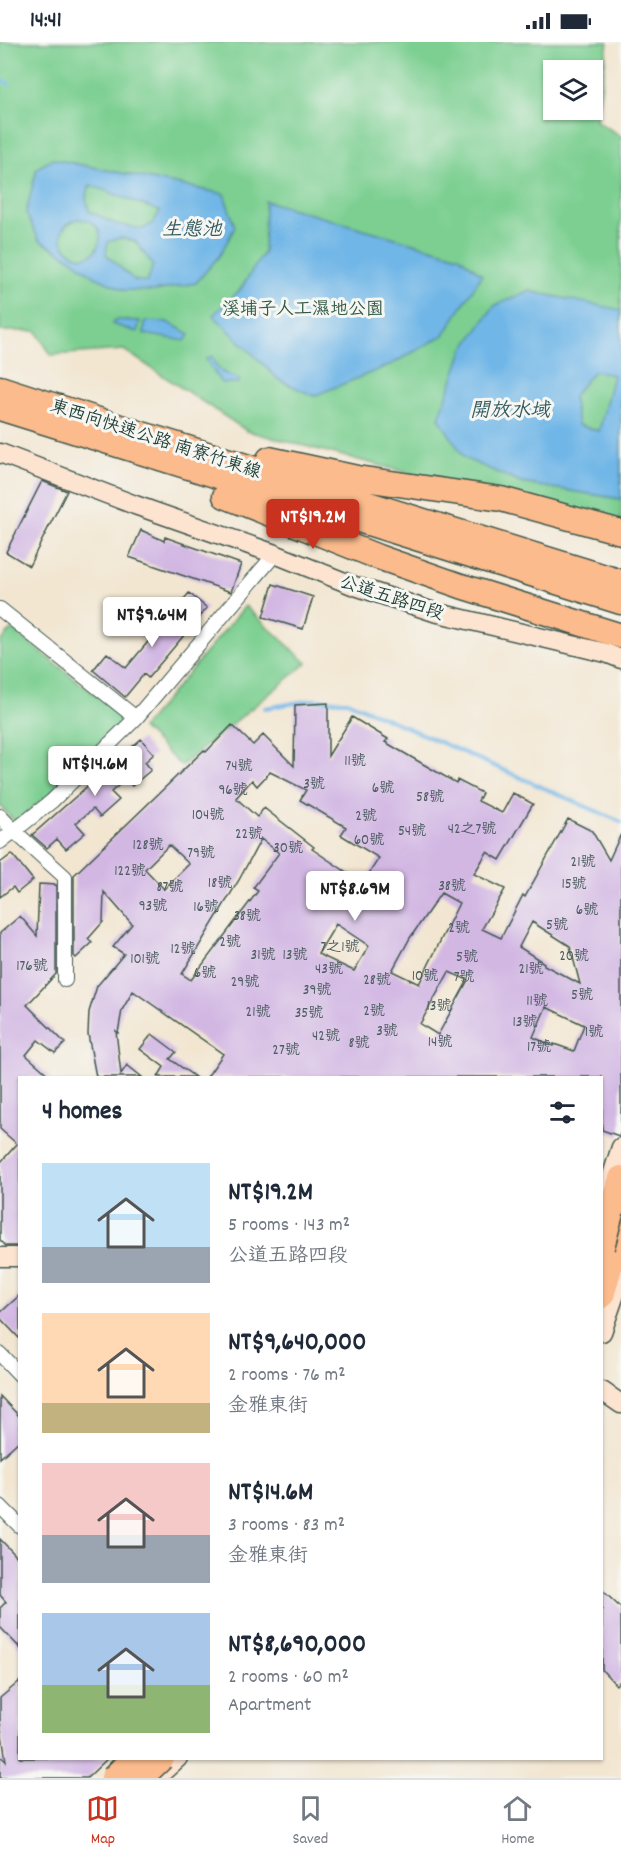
<!DOCTYPE html>
<meta charset="utf-8">
<style>
:root{--surface:#fff;--page:#f2f2f3;--text:#1f2937;--muted:#747a83;--line:#e0e1e3;--accent:#c8321e}
body{margin:0;font-family:Dekko,"LXGW WenKai TC",sans-serif;background:var(--page);color:var(--text);height:100vh;display:flex;flex-direction:column;font-size:22px;white-space:nowrap}
*{box-sizing:border-box;margin:0}
p{font-size:20px;color:var(--muted)}
.icon{flex:none;width:33px;height:33px;fill:none;stroke:currentColor;stroke-width:2;stroke-linecap:round;stroke-linejoin:round}
.map{position:relative;flex:1;overflow:hidden}
.side{position:absolute;left:18px;top:1034px;width:585px;height:684px;display:flex;flex-direction:column;background:var(--surface);border-radius:0px;box-shadow:0 2px 4px #0004}
.side>*{flex:none}
.fabs{position:absolute;left:543px;top:18px;display:grid;gap:12px}
.fabs a{display:grid;place-items:center;width:60px;height:60px;border-radius:0px;background:var(--surface);box-shadow:0 2px 4px #0004;font-size:30px}
.price{position:absolute;translate:-50% -51px;padding:0 14px;border-radius:6px;background:#fff;color:#222;font-size:20px;line-height:39px;filter:drop-shadow(0 2px 3px #0008)}
.price::after{content:'';position:absolute;left:50%;top:36px;width:18px;height:14px;margin-left:-9px;background:inherit;clip-path:polygon(0 0,100% 0,50% 100%)}
.price.active{background:var(--accent);color:#fff}
ul{padding:0;list-style:none}
li{display:flex;align-items:center;gap:18px;height:150px;padding:0 24px}
li span{display:grid;place-items:center;flex:none;width:168px;height:120px;border-radius:0px;color:#555}
li>.icon{margin-inline-start:auto}
span .icon{width:72px;height:72px;fill:#fffc;stroke-width:1}
li b{font-size:26px}
h2{display:flex;justify-content:space-between;align-items:center;height:72px;padding:0 24px;font-size:26px}
.status{display:flex;justify-content:space-between;align-items:center;height:42px;padding:0 30px;background:var(--surface);direction:ltr}
.status svg{height:16px;fill:currentColor}
.tabs{display:flex;justify-content:space-around;align-items:center;height:84px;border-top:2px solid var(--line);background:var(--surface);font-size:16px;color:var(--muted)}
.tabs a{display:grid;justify-items:center;gap:3px}
.tabs .active{color:var(--accent)}
.map>svg:first-child{display:block}
</style>
<div class="status"><b>14:41</b><svg viewBox="0 0 49 12"><path d="M0 12V9h3v3zM5 12V6h3v6zM10 12V3h3v9zM15 12V0h3v12zM26 1h20v11H26zM47 4h2v5h-2z"/></svg></div>
<div class="map">
<svg width="621" height="1736" viewBox="0 0 621 1736">
<rect width="100%" height="100%" fill="#f6f6f2"/>
<filter id="ink" filterUnits="userSpaceOnUse"><feTurbulence type="fractalNoise" baseFrequency=".0167" numOctaves="2"/><feDisplacementMap in="SourceGraphic" scale="12" xChannelSelector="R" yChannelSelector="G"/><feConvolveMatrix kernelMatrix="1 2 1 2 8 2 1 2 1" color-interpolation-filters="sRGB"/></filter>
<filter id="wash" filterUnits="userSpaceOnUse"><feTurbulence type="fractalNoise" baseFrequency=".008" numOctaves="4" result="noise"/><feDisplacementMap in="SourceGraphic" scale="24" xChannelSelector="R" yChannelSelector="G"/><feGaussianBlur stdDeviation="1.35" result="paint"/><feColorMatrix in="noise" values="0 0 0 0 0 0 0 0 0 0 0 0 0 0 0 0 0 1.4 0 .05"/><feComposite in="paint" operator="in"/></filter>
<g filter="url(#wash)">
<rect width="100%" height="100%" fill="#f2e6d1"/>
<path fill="#7ccf91" stroke="#4e8662" stroke-width="1.5" fill-rule="evenodd" d="M0,0h608l-12,79 25,15v392l-374,-97 -123,-81 -73,5 -15,-24h-36zM554,28h38v40h-38z
M245,564l62,57 -126,103 -39,-38z
M12,587l114,90 -78,77 -33,26 -15,-16v-164z"/>
<path fill="#70b6e7" stroke="#487a8e" stroke-width="1.5" fill-rule="evenodd" d="M53,117l171,35 11,33 -15,28 -24,28 -41,8 -31,-1 -29,-13 -28,-21 -28,-16 -13,-27 11,-45zM90,143l69,26h1l-7,12 -10,6 -27,-5 -27,-13 -3,-14zM78,177c13,0 26,9 21,24 -11,37 -64,-10 -21,-24zM120,196l15,3 18,24 -6,17 -13,-2 -28,-26 2,-12z
M265,159l194,55 23,19 -38,60 -52,29 -78,32 -35,-16 -66,-65 27,-25 24,-38z
M528,249l93,19v189l-100,-16 -57,-25 -25,-40 24,-68 31,-44zM594,329l19,4 -14,56 -21,-6 -5,-29z
M114,278l26,1 -3,11 -25,-8z
M145,279l22,1 23,12 -5,7 -41,-7z
M212,314c4,15 13,18 27,23v4h-18l-15,-24z"/>
<g fill="none" stroke-linecap="round" stroke-linejoin="round">
<path stroke="#70b6e7" stroke-width="4" d="M0,37l9,5
M265,666l47,-8 35,1 274,121"/>
</g>
<g id="blocks">
<path fill="#d2b7e3" fill-rule="evenodd" d="M42,439l25,10 -38,75 -23,-14z
M141,488l23,11 1,-4 76,27 -10,28 -102,-35z
M273,542l40,13 -10,32 -40,-12z
M189,551l18,15 -59,70 -4,-4 -19,23 -32,-27 14,-17 19,15z
M328,661v53l24,-39 36,22 -3,3 38,22 33,19 1,-3 25,13 -4,8 24,12 11,-20 20,11 -33,56 -13,-8 -13,22 31,15 -23,40 19,9 22,-43 2,2 43,-78 24,12 17,29 12,-26v296l-2,6 -17,-6v-53h-395l16,-23 -90,-63 -11,19 -4,23 -2,-2 5,43 6,-9 15,12h-46l-8,-43 1,-22 8,-26 27,-32 -11,-7 19,-23 -28,-32 -1,30 -15,17 4,4 -16,15 -2,-2v-81l130,-125 2,2 26,-27 21,20 10,-10 31,31 1,-61zM270,730l36,18 -6,10 46,27 -5,8 38,23 -16,25 -51,-34 2,-2 -50,-39 -7,9 -21,-19 16,-18 5,6zM261,797l18,14 -26,35 5,3 -67,89 -9,-6 57,-94zM169,803l20,19 -25,25 -19,-20zM441,851l18,10 -40,81 -27,-13 18,-33zM532,880l38,24 10,38 -36,-19v-2l-25,-16zM336,882l33,22 -15,25 -36,-17zM449,930l19,8 -30,55 -18,-11zM546,965l38,18 -10,26 -20,-7 -1,2 -20,-9z
M141,697l13,15 -9,8 6,8 -19,16 -6,-7 -15,13 8,8 -19,17 -7,-8 -17,14 9,10 -19,16 -9,-10 -10,9 -15,-13z
M12,812l21,26 -16,13 -4,-6 -13,10v-34z
M39,842l17,1v89l-29,31 38,38 -10,10 -17,-13 -12,15 25,22h-31v169h-14l-6,-6v-77l17,-19 -17,-15v-196l20,-17 17,20z
M152,992l24,18 -6,7 25,18h-37l6,-10 -24,-18z
M20,1253v44l-20,-21v-5z
M0,1354l20,21v23l-20,18z
M0,1497l20,21v88l-20,-21v-19l6,-6 -6,-7z
M602,1548l19,18v72l-5,5 -14,-15z
M20,1639v77h88l-21,20h-87v-22l6,5 -6,-39v-24z"/>
</g>
</g>
<g filter="url(#ink)">
<use href="#blocks" fill-opacity="0" stroke="#3f564c" stroke-width="1.5"/>
<g fill="none" stroke-linecap="round" stroke-linejoin="round">
<g stroke="#3f564c" stroke-width="16">
<path id="street" d="M0,567l136,109
M0,774l14,15 51,46v103
M0,800l52,-41 84,-83 139,-164
M0,1312l20,21
M0,1464l20,20"/>
</g>
<g stroke="#3f564c" stroke-width="21">
<path id="secondary" d="M0,411l135,52 140,49 77,31 82,27 172,41 15,6
M607,1149l14,-44
M0,1215h20
M602,1290l19,-55
M602,1349l19,13
M156,1736l22,-20"/>
</g>
<g stroke="#3f564c" stroke-width="27">
<path id="highway" d="M0,346l139,45 482,149
M0,366l621,194
M269,417l88,19 144,21 120,33
M225,454l153,61 83,29 160,50
M614,1160l7,-24
M602,1254l19,-69"/>
</g>
<use href="#street" stroke="#fff" stroke-width="14"/>
<use href="#secondary" stroke="#fde4d1" stroke-width="18"/>
<use href="#highway" stroke="#fbbb8c" stroke-width="24"/>
<g stroke="#3f564c" stroke-width="27" stroke-linecap="butt">
<path id="highway-bridge" d="M602,1205l12,-45
M113,1736l20,-20
M141,1736l21,-20"/>
</g>
<use href="#highway-bridge" stroke="#fbbb8c" stroke-width="24"/>
</g>
</g>
<g text-anchor="middle" stroke-width="6" stroke-linejoin="round" paint-order="stroke">
<g font-size="15" fill="#4c5c60">
<text x="355" y="723">11號</text>
<text x="239" y="728">74號</text>
<text x="314" y="746">3號</text>
<text x="383" y="750">6號</text>
<text x="233" y="752">96號</text>
<text x="430" y="759">58號</text>
<text x="208" y="777">104號</text>
<text x="366" y="778">2號</text>
<text x="472" y="791">42之7號</text>
<text x="412" y="793">54號</text>
<text x="249" y="796">22號</text>
<text x="369" y="802">60號</text>
<text x="148" y="807">128號</text>
<text x="288" y="810">30號</text>
<text x="201" y="815">79號</text>
<text x="583" y="824">21號</text>
<text x="130" y="833">122號</text>
<text x="220" y="845">18號</text>
<text x="574" y="846">15號</text>
<text x="452" y="848">38號</text>
<text x="170" y="849">87號</text>
<text x="153" y="868">93號</text>
<text x="206" y="869">16號</text>
<text x="587" y="872">6號</text>
<text x="247" y="878">38號</text>
<text x="557" y="887">5號</text>
<text x="459" y="890">2號</text>
<text x="230" y="904">2號</text>
<text x="340" y="909">7之1號</text>
<text x="183" y="911">12號</text>
<text x="263" y="917">31號</text>
<text x="295" y="917">13號</text>
<text x="574" y="918">20號</text>
<text x="467" y="919">5號</text>
<text x="145" y="921">101號</text>
<text x="32" y="928">176號</text>
<text x="329" y="931">43號</text>
<text x="531" y="931">21號</text>
<text x="205" y="935">6號</text>
<text x="425" y="938">10號</text>
<text x="464" y="939">7號</text>
<text x="377" y="942">28號</text>
<text x="245" y="944">29號</text>
<text x="317" y="952">39號</text>
<text x="582" y="957">5號</text>
<text x="537" y="963">11號</text>
<text x="439" y="968">13號</text>
<text x="374" y="973">2號</text>
<text x="258" y="974">21號</text>
<text x="309" y="975">35號</text>
<text x="525" y="984">13號</text>
<text x="387" y="993">3號</text>
<text x="594" y="994">1號</text>
<text x="326" y="998">42號</text>
<text x="440" y="1004">14號</text>
<text x="359" y="1005">8號</text>
<text x="539" y="1009">17號</text>
<text x="286" y="1012">27號</text>
</g>
<g font-size="18" fill="#325a47" stroke="#f6f6f2">
<text x="303" y="272">溪埔子人工濕地公園</text>
</g>
<g font-size="18" fill="#1f3d34" stroke="#f6f6f2">
<text transform="translate(156 396) rotate(18)" y="6">東西向快速公路 南寮竹東線</text>
<text transform="translate(392 555) rotate(18)" y="6">公道五路四段</text>
</g>
<g font-size="20" font-style="italic" fill="#335b61" stroke="#f6f6f2">
<text x="192" y="193">生態池</text>
<text x="510" y="374">開放水域</text>
</g>
</g>
</svg>
<div class="fabs">
<a><svg class="icon" aria-label="layers" viewBox="0 0 24 24"><path d="M12 4l9 5-9 5-9-5zM3 14l9 5 9-5"/></svg></a>
</div>
<b class="price active" style="left:313px;top:508px">NT$19.2M</b>
<b class="price" style="left:152px;top:606px">NT$9.64M</b>
<b class="price" style="left:95px;top:755px">NT$14.6M</b>
<b class="price" style="left:355px;top:880px">NT$8.69M</b>
<section class="side">
<h2>4 homes<svg class="icon" aria-label="filters" viewBox="0 0 24 24"><path d="M4 7h16M4 17h16"/><circle cx="9" cy="7" r="2"/><circle cx="15" cy="17" r="2"/></svg></h2>
<ul>
<li><span style="background:linear-gradient(#bfe0f5 70%,#9aa5b1 0)"><svg class="icon" aria-label="home" viewBox="0 0 24 24"><path d="M3 11l9-7 9 7M6 9v11h12V9"/></svg></span><div><b>NT$19.2M</b><p>5 rooms · 143 m²</p><p>公道五路四段</p></div></li>
<li><span style="background:linear-gradient(#ffd9b3 75%,#c2b280 0)"><svg class="icon" aria-label="home" viewBox="0 0 24 24"><path d="M3 11l9-7 9 7M6 9v11h12V9"/></svg></span><div><b>NT$9,640,000</b><p>2 rooms · 76 m²</p><p>金雅東街</p></div></li>
<li><span style="background:linear-gradient(#f6c9c9 60%,#9aa5b1 0)"><svg class="icon" aria-label="home" viewBox="0 0 24 24"><path d="M3 11l9-7 9 7M6 9v11h12V9"/></svg></span><div><b>NT$14.6M</b><p>3 rooms · 83 m²</p><p>金雅東街</p></div></li>
<li><span style="background:linear-gradient(#a9c7e8 60%,#8fb573 0)"><svg class="icon" aria-label="home" viewBox="0 0 24 24"><path d="M3 11l9-7 9 7M6 9v11h12V9"/></svg></span><div><b>NT$8,690,000</b><p>2 rooms · 60 m²</p><p>Apartment</p></div></li>
</ul>
</section>
</div>
<nav class="tabs">
<a class="active"><svg class="icon" aria-label="map" viewBox="0 0 24 24"><path d="M3 6l6-2 6 2 6-2v14l-6 2-6-2-6 2zM9 4v14M15 6v14"/></svg>Map</a>
<a><svg class="icon" aria-label="saved" viewBox="0 0 24 24"><path d="M7 4h10v16l-5-4-5 4z"/></svg>Saved</a>
<a><svg class="icon" aria-label="home" viewBox="0 0 24 24"><path d="M3 11l9-7 9 7M6 9v11h12V9"/></svg>Home</a>
</nav>
